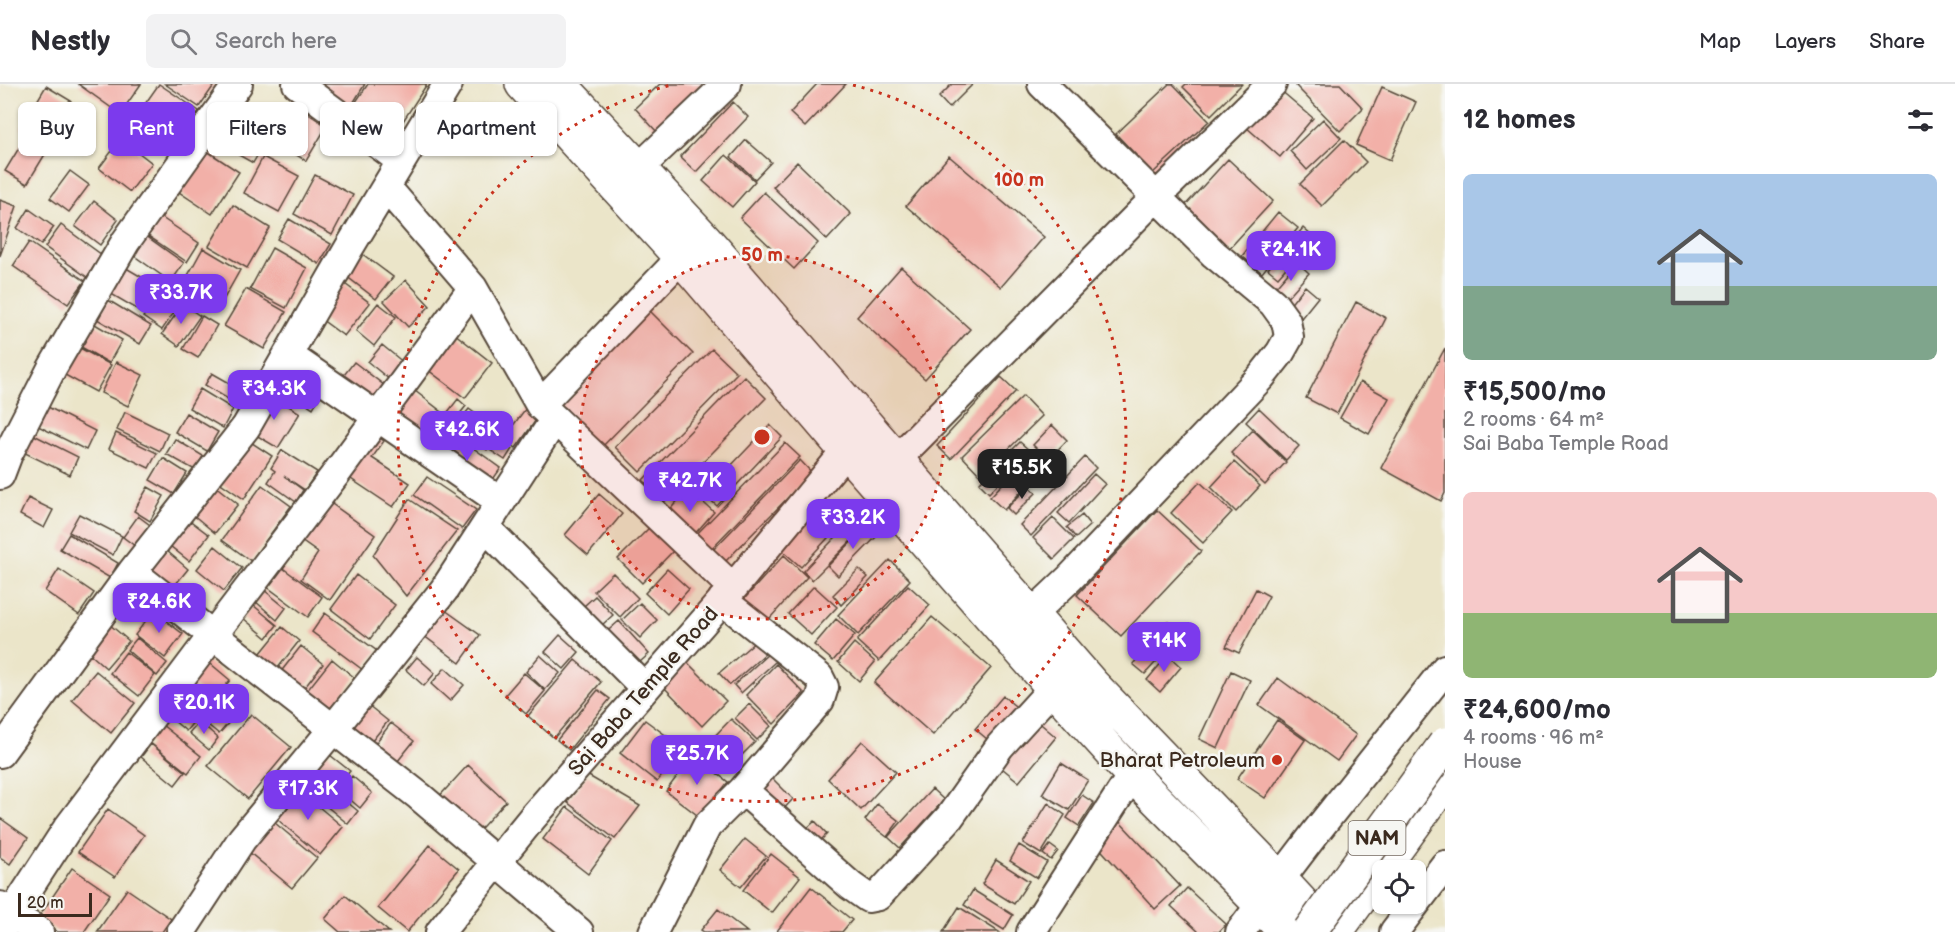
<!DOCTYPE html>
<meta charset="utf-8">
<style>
:root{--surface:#fff;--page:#f2f2f3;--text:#2b2b33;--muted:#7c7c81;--line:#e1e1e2;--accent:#7c3aed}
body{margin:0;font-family:"Balsamiq Sans",sans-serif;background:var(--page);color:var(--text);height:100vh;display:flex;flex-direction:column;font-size:22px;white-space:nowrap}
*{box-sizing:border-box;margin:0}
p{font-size:20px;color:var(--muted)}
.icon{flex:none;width:33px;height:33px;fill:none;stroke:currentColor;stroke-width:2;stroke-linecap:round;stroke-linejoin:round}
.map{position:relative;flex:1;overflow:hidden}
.sheet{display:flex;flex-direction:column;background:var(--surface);width:510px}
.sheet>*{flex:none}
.guide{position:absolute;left:18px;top:18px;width:570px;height:54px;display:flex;gap:12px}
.buttons{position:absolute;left:1372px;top:776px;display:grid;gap:12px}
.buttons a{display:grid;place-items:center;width:54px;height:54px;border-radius:9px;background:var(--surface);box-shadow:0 2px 4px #0004;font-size:30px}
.scale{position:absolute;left:18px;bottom:15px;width:74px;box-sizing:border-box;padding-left:6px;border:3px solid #3b2a1e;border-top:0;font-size:16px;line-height:21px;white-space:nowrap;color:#3b2a1e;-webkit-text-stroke:4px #f6f6f2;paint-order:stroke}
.price{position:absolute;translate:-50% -51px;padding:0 14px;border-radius:12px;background:var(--accent);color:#fff;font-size:20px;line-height:39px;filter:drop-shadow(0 2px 3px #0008)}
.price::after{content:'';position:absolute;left:50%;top:36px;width:18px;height:14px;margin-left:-9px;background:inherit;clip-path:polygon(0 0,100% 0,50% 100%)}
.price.selected{background:#222;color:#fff}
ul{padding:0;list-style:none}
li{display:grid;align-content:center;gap:12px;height:318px;padding:0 18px}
li span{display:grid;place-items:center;height:186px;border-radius:9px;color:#555}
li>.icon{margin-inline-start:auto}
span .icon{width:108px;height:108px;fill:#fffc;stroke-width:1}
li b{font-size:26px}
h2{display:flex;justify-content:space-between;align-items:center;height:72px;padding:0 18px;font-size:26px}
.pill{padding:0 21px;border-radius:9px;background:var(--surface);box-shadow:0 2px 4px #0004;font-size:21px;line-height:54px}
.pill.selected{background:var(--accent);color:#fff}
header{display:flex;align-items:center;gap:36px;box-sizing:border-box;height:84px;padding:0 30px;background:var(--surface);border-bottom:2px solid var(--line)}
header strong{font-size:28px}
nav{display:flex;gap:33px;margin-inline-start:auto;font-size:21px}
.search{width:420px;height:54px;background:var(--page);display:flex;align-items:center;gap:15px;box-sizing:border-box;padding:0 21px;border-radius:9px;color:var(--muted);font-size:22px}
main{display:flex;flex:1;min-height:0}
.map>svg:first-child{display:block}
</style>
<header>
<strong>Nestly</strong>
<div class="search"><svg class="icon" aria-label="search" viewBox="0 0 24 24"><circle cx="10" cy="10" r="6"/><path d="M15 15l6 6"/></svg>Search here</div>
<nav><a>Map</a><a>Layers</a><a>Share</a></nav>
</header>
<main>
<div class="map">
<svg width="1445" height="848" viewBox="0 0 1445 848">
<rect width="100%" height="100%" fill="#f6f6f2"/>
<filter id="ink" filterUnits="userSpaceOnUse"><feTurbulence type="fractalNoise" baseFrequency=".0167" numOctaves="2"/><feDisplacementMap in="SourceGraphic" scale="12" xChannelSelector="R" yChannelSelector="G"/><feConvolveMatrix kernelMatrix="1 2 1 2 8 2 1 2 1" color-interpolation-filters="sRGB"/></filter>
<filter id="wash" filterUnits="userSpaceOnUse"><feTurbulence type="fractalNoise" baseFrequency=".008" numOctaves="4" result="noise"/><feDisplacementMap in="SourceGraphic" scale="24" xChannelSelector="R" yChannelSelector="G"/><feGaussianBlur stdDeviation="1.35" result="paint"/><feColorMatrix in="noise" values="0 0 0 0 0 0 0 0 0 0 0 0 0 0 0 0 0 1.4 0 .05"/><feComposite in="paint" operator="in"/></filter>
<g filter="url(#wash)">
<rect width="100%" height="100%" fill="#ebe5c9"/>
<g id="blocks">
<path fill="#f2b0a8" d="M78,0h63l-21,30z
M159,0l40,27 -27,38 -39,-28z
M165,0h50l-16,23z
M302,0h63l-18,29z
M368,0h59l-40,62 -42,-28z
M660,0h47l-50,48 -22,-24z
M817,0h29l-41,43 -15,-14z
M952,0h21l-24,24 -10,-11z
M1169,0h4l36,37 -56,52 -37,-39z
M1186,0h56l-31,31 -28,-28z
M1298,0h42l23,24 -23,23 -44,-45z
M46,2l25,15 -26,42 -24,-15z
M1382,3l34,15 -26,58 -34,-15z
M1279,5l34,29 -33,39 -34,-30z
M733,18l15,15 -52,55 -16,-15z
M242,19l34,20 -23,40 -34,-19z
M298,23l29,19 -21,35 -30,-19z
M1323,35l18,19 -34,32 -17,-19z
M25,54l22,13 -20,33 -22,-13z
M121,55l31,24 -22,29 -31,-24z
M746,56l25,22 -16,17 -24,-22z
M1344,56l22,22 -44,44 -22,-22z
M207,67l32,21 -27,42 -33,-22z
M726,71l29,26 -23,26 -29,-26z
M949,72l95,81 -43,50 -95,-81z
M263,73l36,19 -20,36 -35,-19z
M1228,75l45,42 -47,51 -45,-42z
M797,78l54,52 -24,26 -54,-53z
M70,87l19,14 -20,27 -19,-14z
M315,91l38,20 -21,40 -38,-21z
M764,108l54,51 -24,26 -54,-51z
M0,116l17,6 -17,50z
M94,117l24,19 -18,25 -25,-19z
M233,121l37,23 -23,40 -38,-22z
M29,125l25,18 -13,18 -24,-17z
M1278,128l20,16 -36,45 -20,-17z
M159,132l40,27 -12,19 -40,-27z
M289,135l42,25 -12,20 -42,-25z
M61,141l41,30 -15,22 -42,-30z
M1303,144l10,9 -35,40 -10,-8z
M146,152l38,27 -13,19 -38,-27z
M29,158l56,39 -17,23 -55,-38z
M203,164l37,22 -23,41 -37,-21z
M272,164l35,20 -21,40 -36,-19z
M357,166l36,27 -17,22 -35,-27z
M116,178l41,24 -15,26 -41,-24z
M1297,178l12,11 -25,28 -12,-10z
M901,183l69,62 -45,50 -68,-62z
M337,194l33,25 -26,33 -30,-22z
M406,196l24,26 -22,21 -24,-26z
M1305,202l13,11 -20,25 -13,-11z
M163,205l18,13 -19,28 -19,-13z
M246,205l40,23 -22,37 -40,-23z
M108,216l43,26 -11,18 -43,-25z
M1356,218l30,16 -49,96 -31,-16z
M378,219l18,14 -22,29 -18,-15z
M183,220l17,12 -21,30 -17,-12z
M645,222l48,48 -96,98 -48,-49z
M202,232l15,9 -19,33 -15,-9z
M83,233l39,23 -13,23 -40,-23z
M450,246l42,33 -27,35 -42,-32z
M69,258l42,23 -15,27 -42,-23z
M382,261l22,18 -14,17 -22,-18z
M1445,264v145l-4,8 -60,-33z
M712,265l25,24 -97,99 -25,-25z
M116,278l27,13 -15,31 -27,-13z
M354,278l31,24 -23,29 -31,-23z
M288,285l35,22 -10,17 -35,-23z
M212,289l37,21 -8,13 -36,-22z
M744,292l22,22 -101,103 -22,-21z
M1001,293l15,14 -65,68 -14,-13z
M1360,298l29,16 -20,36 -29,-16z
M410,303l32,25 -25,34 -33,-24z
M200,305l33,20 -10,19 -34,-20z
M268,309l32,20 -22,35 -29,-17z
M1023,312l19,20 -61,60 -19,-20z
M458,315l8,7 -39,49 -8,-6z
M529,320l12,9 -25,35 -13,-9z
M44,321l51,26 -9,19 -52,-26z
M1259,324l40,38 -13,14 -40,-38z
M469,325l20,15 -16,21 -20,-16z
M125,328l43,21 -8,18 -43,-21z
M186,329l32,19 -11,19 -32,-19z
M770,341l12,12 -65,69 -13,-12z
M1052,341l15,15 -19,20 -15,-15z
M367,345l17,12 -12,17 38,25 -17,24 -54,-36z
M24,346l54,27 -8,18 -55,-27z
M1253,346l33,32 -21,23 -34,-32z
M451,348l50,36 -17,24 -50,-35z
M488,348l8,5 -9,13 -7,-6z
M116,349l41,20 -8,15 -40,-19z
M240,351l32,21 -28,43 -32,-22z
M175,355l28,17 -8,14 -29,-16z
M498,355l14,10 -7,11 -15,-10z
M1020,358l10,9 -41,42 -10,-10z
M785,359l15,14 -93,96 -14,-15z
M282,366l35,22 -12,18 -21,-14 19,14 -7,12 -28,-20 7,-11 -4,-3z
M1031,370l14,12 -41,44 -14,-13z
M1085,373l11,11 -65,68 -11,-11z
M163,374l24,15 -13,21 -24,-14z
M800,376l12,13 -92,94 -12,-12z
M1234,378l26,24 -24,26 -25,-25z
M1094,390l11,10 -36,39 -11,-10z
M427,393l49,33 -14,19 -48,-34z
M209,397l29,23 -23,29 -29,-24z
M1200,398l32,30 -29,31 -32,-30z
M262,401l29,21 -40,55 -29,-21z
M1029,402l7,7 -22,22 -7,-7z
M148,403l16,9 -14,25 -16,-10z
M688,405l26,23 -22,25 -26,-23z
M599,410l23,20 -34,41 -23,-20z
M28,414l25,12 -9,18 -24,-13z
M325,415l50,36 -45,65 -29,-21 17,-26 -21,-15z
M409,415l48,32 -51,65 -33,-41z
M815,418l25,23 -39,42 -25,-22z
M1157,426l44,41 -80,85 -44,-41z
M859,429l10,10 -57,57 -9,-9z
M79,430l43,22 -9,19 -44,-23z
M1082,431l8,10 -14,13 -9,-11z
M138,432l12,9 -15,21 -12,-9z
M184,432l25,19 -20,26 -24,-19z
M1053,434l21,21 -20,20 -21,-21z
M868,441l10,10 -40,41 -10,-10z
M651,442l24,23 -33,34 -24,-24z
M69,450l49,29 -8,15 -50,-29z
M160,461l28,24 -21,26 -28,-24z
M215,462l27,22 -18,23 -27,-22z
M784,471l23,22 -46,51 -23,-22z
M890,476l20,20 -52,55 -20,-20z
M280,482l42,31 -14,20 -42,-31z
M59,485l35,24 -15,22 -34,-24z
M667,485l22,20 -22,25 -22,-21z
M859,485l9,8 -27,28 -8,-10z
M613,489l25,25 -18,19 -26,-26z
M356,491l39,30 -25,34 -39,-30z
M908,501l22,20 -51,56 -22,-20z
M814,502l23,21 -26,28 -23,-21z
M1256,505l13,7 -30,57 -13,-6z
M264,506l22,18 -9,12 -22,-19z
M595,512l18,19 -21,19 -18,-19z
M640,519l17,17 -17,18 -18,-18z
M253,521l24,20 -10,13 -24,-20z
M438,521l42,30 -20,28 -41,-31z
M153,527l30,23 -18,24 -30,-23z
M325,529l52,38 -14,19 -51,-38z
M932,533l59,51 -58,67 -59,-52z
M102,534l27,23 -23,27 -26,-23z
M836,535l19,16 -22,26 -19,-16z
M619,537l30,33 -17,15 -30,-33z
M1168,538l11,9 -14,16 -11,-10z
M282,543l17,14 -25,32 -18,-14z
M560,551l19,17 -15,17 -19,-17z
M137,554l30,25 -10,13 -30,-26z
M1154,556l12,11 -21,23 -12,-10z
M756,557l10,12 -36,32 -11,-12z
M854,559l21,19 -16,19 -21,-19z
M301,562l22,18 -25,32 -22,-18z
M126,568l29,23 -16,21 -29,-23z
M768,570l7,8 -34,31 -7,-8z
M540,571l20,18 -15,17 -19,-18z
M1168,571l13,12 -21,25 -13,-12z
M417,573l18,16 -11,13 -18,-16z
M683,574l43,43 -24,25 -43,-44z
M205,575l25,21 -17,22 -25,-21z
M332,575l23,19 -30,37 -23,-18z
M575,576l26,22 -47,56 -26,-22z
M776,580l28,29 -30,31 -28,-29z
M445,584l19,17 -14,16 -19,-17z
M96,587l39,32 -24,30 -39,-33z
M1231,587l19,9 -32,68 -19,-9z
M524,589l21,18 -19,23 -21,-19z
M1278,594l78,57 -19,26 -78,-56z
M192,603l39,33 -12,14 -39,-32z
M598,606l12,9 -41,51 -12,-10z
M1003,612l18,15 -28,33 -18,-15z
M363,617l25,20 -25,31 -25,-20z
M177,620l18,16 -9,11 -19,-16z
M749,620l22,22 -14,14 -22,-22z
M251,630l40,33 -43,52 -40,-33z
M731,635l24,23 -24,24 -23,-23z
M1035,635l21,18 -37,45 -22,-18z
M645,636l38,28 -26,34 -37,-29z
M1277,636l28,20 -40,58 -28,-19z
M157,637l44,35 -13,17 -44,-35z
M199,637l19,17 -9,12 -20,-17z
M391,639l23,18 -25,31 -22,-18z
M862,657l34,31 -35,38 -33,-31z
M151,660l34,28 -10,13 -34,-28z
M325,667l25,20 -29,34 -24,-20z
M693,671l35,27 -27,36 -35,-27z
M1061,679l27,17 -19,30 -27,-16z
M468,681l38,36 -33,36 -38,-36z
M766,688l27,27 -15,16 -27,-27z
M587,691l53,31 -25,33 -48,-37z
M352,692l20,17 -12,15 -20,-17z
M295,703l48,40 -23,28 -48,-40z
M932,705l12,11 -44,48 -12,-11z
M336,709l22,18 -10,13 -23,-19z
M1082,711l12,8 -15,23 -12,-8z
M1048,719l17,12 -24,39 -18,-11z
M877,720l22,17 -12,16 -22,-17z
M567,723l45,34 -24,33 -45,-35z
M108,725l36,26 -29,42 -37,-25z
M0,734l28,20 -18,26 -10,-7z
M269,734l48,40 -25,30 -48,-40z
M1117,735l63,67 -25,23 -62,-68z
M815,737l12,13 -10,10 -13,-13z
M745,755l21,17 -25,31 -21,-17z
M430,761l29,24 -52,63 -29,-24z
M1019,761l28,17 -10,16 -27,-17z
M1050,761l8,6 -7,9 -8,-6z
M771,770l29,23 -28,36 -29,-23z
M996,776l33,21 -15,23 -32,-20z
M72,784l38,26 -26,38h-26l-20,-14z
M811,803l41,33 -10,12h-64l-1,-1z
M1187,804l39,36 -7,8h-20l-28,-26z
M127,805l44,30 -9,13h-65z
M973,806l40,25 -9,15 -40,-25z
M345,811l44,37h-49l-15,-13z
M959,823l40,25h-56z
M718,825l29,23h-43l-3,-2z"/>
</g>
</g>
<g filter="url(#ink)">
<use href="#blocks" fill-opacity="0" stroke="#554638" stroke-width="1.5"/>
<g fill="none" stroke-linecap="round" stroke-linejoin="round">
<g stroke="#554638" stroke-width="32">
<path id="minor" d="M297,0l104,77
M639,84l88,-84
M386,103l87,101 67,117 193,183
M288,271l213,147
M540,321l141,-147
M898,374l258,-261 116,-113
M0,391l8,-21 44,-86 74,-127 112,-157
M485,443l160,161
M132,488l287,224 160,136
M1031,531l39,-37 191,-201 19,-24 9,-16 -3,-16 -13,-18 -59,-49 -172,-170
M0,669l132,-181 114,-145 103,-179 99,-164
M743,706l108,96 17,12 10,-2 71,-78 51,-72 53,-58
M1416,819l29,-38
M0,822l39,26
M0,848l67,-103 146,-194 122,-160 138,-187
M181,848l61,-93 91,-110 111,-139 111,-171
M440,848l93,-115 200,-229 113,-137
M653,848l54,-106 36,-36 77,-90 4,-13 -5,-10 -97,-77
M1031,848l101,-157
M1240,848l76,-100 129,-163
M1394,848l22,-29"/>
</g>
<g stroke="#554638" stroke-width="36">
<path id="secondary" d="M522,0l159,174 165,193 207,237 79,87 129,130
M560,0l146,156 387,445 187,194"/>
</g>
<g stroke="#554638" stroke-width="36">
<path id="trunk" d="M1280,795l49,53
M1261,821l23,27
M1336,848l109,-150"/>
</g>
<use href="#minor" stroke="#fff" stroke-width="28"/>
<use href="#secondary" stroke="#fff" stroke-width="33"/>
<use href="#trunk" stroke="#fff" stroke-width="33"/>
<g stroke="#554638" stroke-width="36" stroke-linecap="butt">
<path id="trunk-bridge" d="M1309,848l136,-188"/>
</g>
<use href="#trunk-bridge" stroke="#fff" stroke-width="33"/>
</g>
</g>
<circle cx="762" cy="353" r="182" fill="#c8321e" fill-opacity=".12"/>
<g fill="none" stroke="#c8321e" stroke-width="3" stroke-dasharray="3 6">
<circle cx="762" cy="353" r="182"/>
<path d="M853 1A364 364 0 1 1 671 1"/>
</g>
<circle fill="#c8321e" stroke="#f6f6f2" stroke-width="2" cx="1277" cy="676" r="6"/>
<g text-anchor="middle" stroke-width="5" stroke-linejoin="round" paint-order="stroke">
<rect fill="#f6f6f2" stroke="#73675e" stroke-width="1.5" x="1348.5" y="737" width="57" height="34" rx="4.5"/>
<g font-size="20" font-weight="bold" fill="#3b2a1e">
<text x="1377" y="761">NAM</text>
</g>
<g font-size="21" fill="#3b2a1e" stroke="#f6f6f2">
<text transform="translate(643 607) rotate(-49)" y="7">Sai Baba Temple Road</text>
</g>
<g font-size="21" fill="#3b2a1e" stroke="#f6f6f2" text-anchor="end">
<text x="1265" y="683">Bharat Petroleum</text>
</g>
</g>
<circle cx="762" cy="353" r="9" fill="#c8321e" stroke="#f6f6f2" stroke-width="3"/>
<g font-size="18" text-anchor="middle" font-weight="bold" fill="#c8321e" stroke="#f6f6f2" stroke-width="5" stroke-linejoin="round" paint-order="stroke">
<text x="1019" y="102">100 m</text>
<text x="762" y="177">50 m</text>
</g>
</svg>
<div class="buttons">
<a><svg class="icon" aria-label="locate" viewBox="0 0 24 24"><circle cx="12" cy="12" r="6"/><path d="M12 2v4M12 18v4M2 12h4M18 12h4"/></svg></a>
</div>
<div class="scale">20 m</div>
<b class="price" style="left:1291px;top:198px">₹24.1K</b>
<b class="price" style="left:181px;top:241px">₹33.7K</b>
<b class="price" style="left:274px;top:337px">₹34.3K</b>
<b class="price" style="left:467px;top:378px">₹42.6K</b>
<b class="price selected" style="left:1022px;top:416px">₹15.5K</b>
<b class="price" style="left:690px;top:429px">₹42.7K</b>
<b class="price" style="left:853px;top:466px">₹33.2K</b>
<b class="price" style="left:159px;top:550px">₹24.6K</b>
<b class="price" style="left:1164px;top:589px">₹14K</b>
<b class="price" style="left:204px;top:651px">₹20.1K</b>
<b class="price" style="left:697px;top:702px">₹25.7K</b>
<b class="price" style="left:308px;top:737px">₹17.3K</b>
<div class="guide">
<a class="pill">Buy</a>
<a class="pill selected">Rent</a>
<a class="pill">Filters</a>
<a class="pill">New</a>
<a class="pill">Apartment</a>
</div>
</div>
<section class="sheet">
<h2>12 homes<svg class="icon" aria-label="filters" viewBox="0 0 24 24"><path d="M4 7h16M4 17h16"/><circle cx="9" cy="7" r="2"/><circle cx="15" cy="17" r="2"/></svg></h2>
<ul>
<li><span style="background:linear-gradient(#a9c7e8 60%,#7fa58c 0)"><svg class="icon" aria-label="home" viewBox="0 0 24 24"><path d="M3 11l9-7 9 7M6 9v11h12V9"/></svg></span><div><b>₹15,500/mo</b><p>2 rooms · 64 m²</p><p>Sai Baba Temple Road</p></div></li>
<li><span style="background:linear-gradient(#f6c9c9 65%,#8fb573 0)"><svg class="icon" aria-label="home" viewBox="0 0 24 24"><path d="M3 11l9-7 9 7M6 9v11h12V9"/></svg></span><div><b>₹24,600/mo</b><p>4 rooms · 96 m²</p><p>House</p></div></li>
</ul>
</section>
</main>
